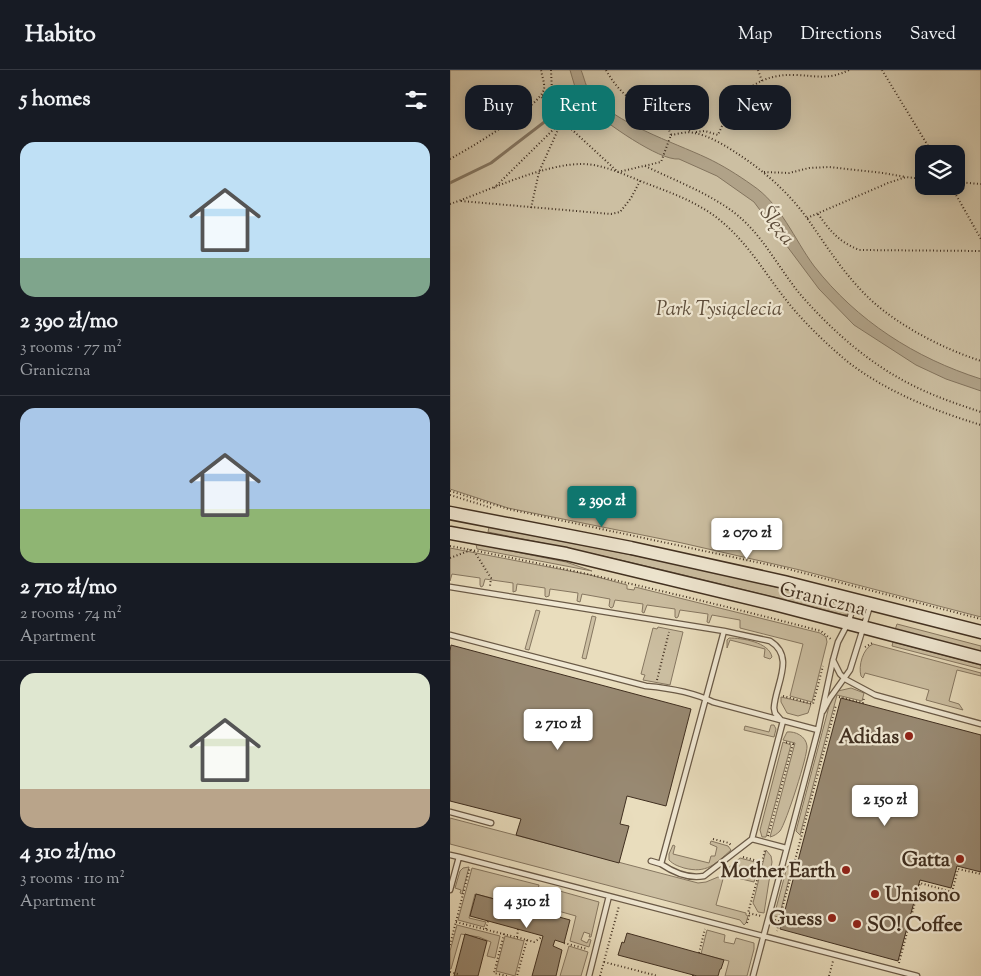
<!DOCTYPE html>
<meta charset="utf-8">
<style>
:root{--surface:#171b24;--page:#20242c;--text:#f1f3f6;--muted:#9ea1a6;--line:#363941;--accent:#0f766e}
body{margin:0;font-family:"Sorts Mill Goudy",serif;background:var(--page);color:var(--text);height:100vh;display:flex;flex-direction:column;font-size:19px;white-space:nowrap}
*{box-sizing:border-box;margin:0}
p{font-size:16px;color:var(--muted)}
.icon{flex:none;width:28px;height:28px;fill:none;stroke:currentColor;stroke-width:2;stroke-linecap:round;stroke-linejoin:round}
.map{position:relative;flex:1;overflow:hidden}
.details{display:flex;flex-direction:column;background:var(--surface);width:450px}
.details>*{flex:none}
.hud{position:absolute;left:15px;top:15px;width:440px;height:45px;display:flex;gap:10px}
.fabs{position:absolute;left:465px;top:75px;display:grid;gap:10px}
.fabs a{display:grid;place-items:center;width:50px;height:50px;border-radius:10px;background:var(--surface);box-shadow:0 2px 12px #0003;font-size:25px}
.price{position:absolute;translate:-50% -42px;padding:0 11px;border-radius:5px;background:#fff;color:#222;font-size:16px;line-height:32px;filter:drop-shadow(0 1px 2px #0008)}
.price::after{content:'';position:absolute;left:50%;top:30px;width:15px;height:11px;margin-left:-8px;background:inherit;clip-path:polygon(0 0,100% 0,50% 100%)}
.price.selected{background:var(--accent);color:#fff}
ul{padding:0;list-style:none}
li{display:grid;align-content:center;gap:10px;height:265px;padding:0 20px}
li+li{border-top:1px solid var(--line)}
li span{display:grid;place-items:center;height:155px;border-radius:15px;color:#555}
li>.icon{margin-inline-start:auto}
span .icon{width:90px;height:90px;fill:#fffc;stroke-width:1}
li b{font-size:21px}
h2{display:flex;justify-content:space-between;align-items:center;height:60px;padding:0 20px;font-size:21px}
.pill{padding:0 18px;border-radius:15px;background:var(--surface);box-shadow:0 2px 12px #0003;font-size:18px;line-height:45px}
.pill.selected{background:var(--accent);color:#fff}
header{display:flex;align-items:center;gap:30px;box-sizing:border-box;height:70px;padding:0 25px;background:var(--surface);border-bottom:1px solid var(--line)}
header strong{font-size:24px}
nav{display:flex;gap:28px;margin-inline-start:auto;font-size:18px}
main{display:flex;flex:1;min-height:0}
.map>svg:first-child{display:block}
</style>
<header>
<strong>Habito</strong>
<nav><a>Map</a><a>Directions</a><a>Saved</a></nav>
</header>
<main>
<section class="details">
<h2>5 homes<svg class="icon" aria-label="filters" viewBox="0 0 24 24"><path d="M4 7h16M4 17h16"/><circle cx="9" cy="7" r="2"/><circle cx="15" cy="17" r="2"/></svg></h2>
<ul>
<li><span style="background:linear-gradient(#bfe0f5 75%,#7fa58c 0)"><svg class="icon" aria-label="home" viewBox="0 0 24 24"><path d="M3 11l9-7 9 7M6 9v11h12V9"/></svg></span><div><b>2 390 zł/mo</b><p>3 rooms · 77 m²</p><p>Graniczna</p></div></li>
<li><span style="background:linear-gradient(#a9c7e8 65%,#8fb573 0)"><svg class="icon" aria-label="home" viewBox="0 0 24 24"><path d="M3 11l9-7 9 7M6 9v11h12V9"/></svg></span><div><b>2 710 zł/mo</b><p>2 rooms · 74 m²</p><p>Apartment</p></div></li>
<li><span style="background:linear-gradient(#dfe7d0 75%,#b9a48a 0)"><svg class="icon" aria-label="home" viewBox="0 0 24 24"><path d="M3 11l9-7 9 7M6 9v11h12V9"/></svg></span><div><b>4 310 zł/mo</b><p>3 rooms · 110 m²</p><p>Apartment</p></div></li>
</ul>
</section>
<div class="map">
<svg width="531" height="906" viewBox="0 0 531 906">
<rect width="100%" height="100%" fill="#e9ddbd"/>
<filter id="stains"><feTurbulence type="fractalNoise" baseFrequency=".004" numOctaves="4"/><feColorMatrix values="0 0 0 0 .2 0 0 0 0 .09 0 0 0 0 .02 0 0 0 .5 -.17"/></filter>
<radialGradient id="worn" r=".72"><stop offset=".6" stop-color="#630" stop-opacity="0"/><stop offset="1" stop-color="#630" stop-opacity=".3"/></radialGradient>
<path fill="#ccbfa2" stroke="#867761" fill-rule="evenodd" d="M0,0h531v547l-181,-47 -118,-27 -174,-35 -58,-19zM474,84h32v32h-32z
M39,457c97,19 195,37 291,61 12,3 67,12 68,26l-4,1c-118,-30 -236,-60 -356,-83z
M26,474l90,18 26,9 -115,-22z
M0,478l140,27 37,10v4l7,1 1,-3 185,46 6,4 1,5 -15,60 -22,-6 13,-52 -63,-16v-8l-28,-5 -3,8 -2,-1 1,-8 -28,-4 -2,7 -2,1 -1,-1v-8l-28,-4 -3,8 -2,-1 1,-8 -28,-4 -2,7 -2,1 -2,-2 1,-7 -28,-5 -2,8 -3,-1 1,-8 -28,-4 -1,7 -3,1 -1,-1v-8l-28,-4 -1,7 -3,1v-9l-28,-4 -2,7 -2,1 -1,-2v-7l-28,-4 -2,7z
M86,540l4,1 -11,39 -4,-1z
M142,546l4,1 -10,42 -4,-1z
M447,554l84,22v6l-86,-22z
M208,557l25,5 -13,53 -27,-5 2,-5 -4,-1 12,-46 4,1z
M279,568c13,0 40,4 43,19l-2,2 -6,-2 1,-8 -35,-9 -3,8v-8z
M443,572l88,23v4l-89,-23z
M423,574l108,29v3l-24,-6 -8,31 10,3 4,6 -37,-10 3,-10 -64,-17 -2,5 -2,-2c-3,-10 2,-28 12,-32z
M401,618l13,5 -2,8 -25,-6 -37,140 -4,-4 35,-132 7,-8z
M331,627l30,7 -3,9 -10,3 -11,-3 -6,-11z
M321,655h3l2,4 -2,8 -30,-7 1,-4 24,6z
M337,662c8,-1 19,4 20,14 1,9 -21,77 -27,85 -3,3 -6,5 -10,6l25,-94 -12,-3z
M333,672l8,3 -25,92h-4l-2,-7z
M0,748l248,65 8,-1 12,-5 5,2 -7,26 30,8v2l2,1 -2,7 -2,2 -4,-5 -290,-76z
M261,771l17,5 3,4c-16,14 -24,24 -47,18 -6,-2 -10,-3 -15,-8v-6l4,-9 2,1 -2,8 36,9 2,-7h4l2,-9 -7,-3z
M316,780l5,6 1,6 -8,51 -6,-1 -5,-9z
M290,788l19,5 -5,19 -29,-7v-4z
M343,793l-14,54 -5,-1 13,-49z
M19,797l-7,27 -2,-1 1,-3 -6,-2 5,-17 3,-3z
M22,798l67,17 -6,24 -2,2 -8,-2v-3l-22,-6 -1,3 -8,-2v-3l-17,-4 -6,24 17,4 -2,5 -26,-7z
M99,818l50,14 -8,35h-2l1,-3 -6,-2 -3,8 6,3 2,-4 2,1 -2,7 -19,-6 6,-25 -32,-9z
M7,855l43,11 -5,22 -8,-2 4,-14 -12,-5 -18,-3 -10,35h-1v-18z
M257,860l18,5 -1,7 10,2 2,-6 18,5v6l-7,27h-22l4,-15 -28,-7z
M55,866l19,5 -9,35 -19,-5z
M119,876l19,6 -7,24h-21z"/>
<path fill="#b0a288" stroke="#83745e" d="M120,0h11c3,7 5,18 10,24 23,29 82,48 116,64 15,7 31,17 45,27 29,19 42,54 62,81 43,55 101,92 167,113v12l-35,-12 -30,-14 -62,-40 -35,-36 -65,-87 -37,-26 -38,-17c-20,2 -74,-37 -90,-51l-1,-4 -5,-5 -7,1 -3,-4 2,-9z"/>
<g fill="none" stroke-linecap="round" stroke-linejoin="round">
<path stroke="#83745e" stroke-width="3" d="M0,113l41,-20 86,-66"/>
</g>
<path fill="#988972" stroke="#402f20" d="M1,575l240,64 -25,97 -39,-10 -7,28 9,2 -10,37 -103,-28 5,-16 -71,-18v-150z
M391,628l140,37v137l-24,-6 -6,22 -31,-8 -22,81 -118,-32z
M26,824l94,26 -6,23 -9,-3 -2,6 9,4 -6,26h-24l11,-40 -73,-20z
M177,863l97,27 -3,9h-1l-2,7h-21l-79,-21 4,-13 2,1z
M15,864l22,7 -9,35h-24z"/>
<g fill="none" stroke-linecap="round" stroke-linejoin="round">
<g stroke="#6a5a47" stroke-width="7">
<path id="lane" d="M0,517l274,44
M0,565l196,51c22,2 47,6 67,16l105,28
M383,590l7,14 5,5 30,16 106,29
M373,641l7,-13 20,-28 20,-64
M331,650l-6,-7 -1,-5c1,-23 22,-51 -4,-67l-46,-10 -63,233c12,8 28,15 43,12l48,-37 31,-118
M0,742l41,11
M302,769l34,9
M0,785l9,2
M201,791l10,3
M0,820l9,-33 458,119
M139,906l20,-80
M303,906l65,-246 15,-70 5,-18 10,-19 7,-21"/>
</g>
<g stroke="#402f20" stroke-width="15">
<path id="secondary" d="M0,443l181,35 153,34 197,50
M0,463l116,21 212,51 203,53"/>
</g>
<path stroke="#402f20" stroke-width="2" stroke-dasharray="1 2.5" stroke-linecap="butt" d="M101,0l1,22 -11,4 12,15
M156,0c19,35 51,46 85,61
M308,0l4,11
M432,0l51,84
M106,45l62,57 43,-10 10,-27 -6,-15
M246,62l9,-1 13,4c15,-36 35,-62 78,-60 21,1 33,5 53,-5
M221,65c7,-1 16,-4 23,-2 14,2 32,13 44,21 26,17 50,38 69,64 20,29 39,59 65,83 29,26 72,48 109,60
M0,89c17,-9 91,-53 94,-70 1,-5 -2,-13 -3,-19
M195,96c31,15 64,27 91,48 30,24 45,60 71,88 29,32 65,63 103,82 23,12 47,20 71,28
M314,102l25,1 20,-5 20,-1 54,6 23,4
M506,112l25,2
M501,116l30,53
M44,118l68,-67
M11,131l150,13 9,-2 11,-14 9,-17
M0,134c38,-13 95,-41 134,-40 22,1 43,12 64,20 24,9 48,18 68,33 35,27 52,63 80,95 16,18 34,35 52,50 39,30 87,49 133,63
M81,138l8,-36 22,-49
M368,144c13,18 20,27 41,36l122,1
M357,148l81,-35 18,-6 18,2
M0,421l58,18 276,59 197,51
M0,425l42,13
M0,476c125,23 248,53 371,85l11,9
M24,481l17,27 -1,8
M0,488l21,-8
M415,577l9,-5
M207,610l12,-48
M333,626l30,8 10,-38
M389,627l24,6 1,-6
M318,766l25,-92 -8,-2
M263,769l16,4 3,3
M293,787l19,5 -14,51 13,3
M312,792l3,-12
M325,850l4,1 -2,10
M329,851l57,-216
M6,852l71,18 -10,36
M297,853l3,-10
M36,859l2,-8
M54,864l-10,39 13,3
M67,867l1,-8
M77,870l7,2 8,-5
M114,873l23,6
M0,875l20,-78
M249,883l6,-24
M154,892l54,14
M449,893l21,-80 32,9 6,-23 23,5
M0,902l8,2
M150,906l19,-70
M243,906v-1
M379,906l4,-15"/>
<use href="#lane" stroke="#f1e9d4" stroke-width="4.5"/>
<use href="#secondary" stroke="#f1e9d4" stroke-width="12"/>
</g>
<g fill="#8f2418" stroke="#f1e9d4" stroke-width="2">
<circle cx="459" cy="666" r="5"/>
<circle cx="510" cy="789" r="5"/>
<circle cx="396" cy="800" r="5"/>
<circle cx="425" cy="824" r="5"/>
<circle cx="382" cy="848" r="5"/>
<circle cx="407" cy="854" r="5"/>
</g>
<g text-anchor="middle" stroke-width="4.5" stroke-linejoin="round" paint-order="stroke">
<g font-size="20" font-style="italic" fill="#5c4c3a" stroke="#f1e9d4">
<text x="269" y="245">Park Tysiąclecia</text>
</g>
<g font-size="20" fill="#402f20" stroke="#f1e9d4">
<text transform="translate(373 528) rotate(14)" y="7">Graniczna</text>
</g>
<g font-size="20" font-weight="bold" fill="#402f20" stroke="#f1e9d4" text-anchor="end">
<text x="449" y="673">Adidas</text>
<text x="500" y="796">Gatta</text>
<text x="386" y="807">Mother Earth</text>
<text x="435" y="831" text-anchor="start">Unisono</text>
<text x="372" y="855">Guess</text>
<text x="417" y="861" text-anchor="start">SO! Coffee</text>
</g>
<g font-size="21" font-style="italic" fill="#5c4c3a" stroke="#f1e9d4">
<text transform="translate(328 155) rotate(53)" y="7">Ślęza</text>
</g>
</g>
<rect width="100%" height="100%" filter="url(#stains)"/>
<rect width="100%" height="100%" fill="url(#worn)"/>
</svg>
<div class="fabs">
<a><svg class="icon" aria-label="layers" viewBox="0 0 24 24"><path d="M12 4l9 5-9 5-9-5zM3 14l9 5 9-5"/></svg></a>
</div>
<b class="price selected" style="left:152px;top:458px">2 390 zł</b>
<b class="price" style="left:297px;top:490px">2 070 zł</b>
<b class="price" style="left:108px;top:681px">2 710 zł</b>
<b class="price" style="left:435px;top:757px">2 150 zł</b>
<b class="price" style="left:77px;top:859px">4 310 zł</b>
<div class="hud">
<a class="pill">Buy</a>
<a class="pill selected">Rent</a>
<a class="pill">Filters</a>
<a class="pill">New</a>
</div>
</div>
</main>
